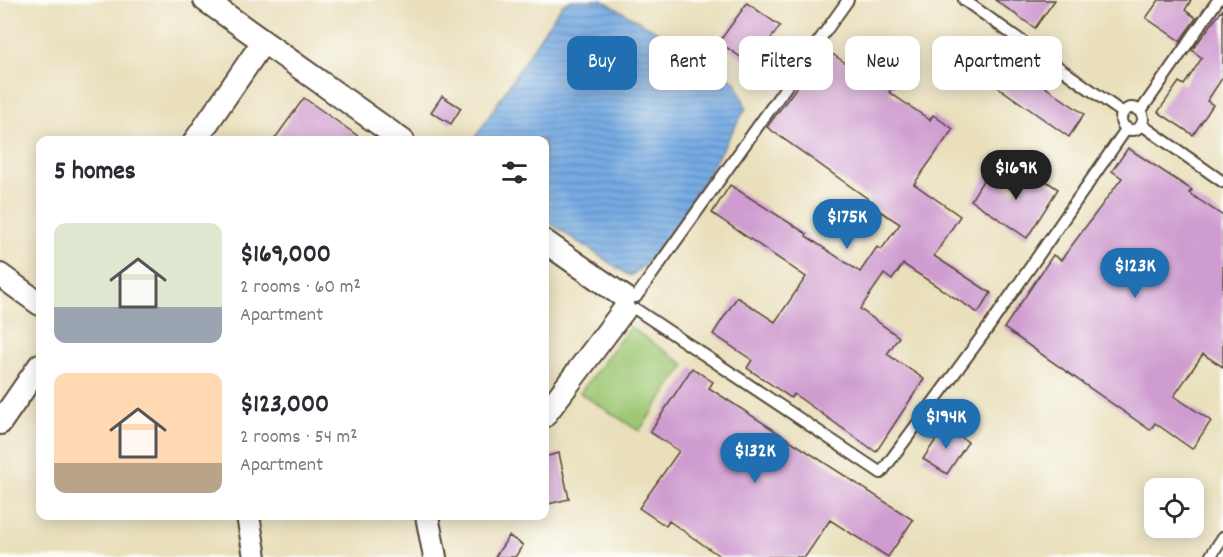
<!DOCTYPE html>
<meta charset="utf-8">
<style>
:root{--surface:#fff;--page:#f2f2f3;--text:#2b2b33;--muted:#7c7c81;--accent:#1f6fb2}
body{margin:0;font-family:Dekko,sans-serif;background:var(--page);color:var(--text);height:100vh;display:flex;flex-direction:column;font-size:22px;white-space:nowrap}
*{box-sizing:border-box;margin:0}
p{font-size:20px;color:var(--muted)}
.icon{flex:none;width:33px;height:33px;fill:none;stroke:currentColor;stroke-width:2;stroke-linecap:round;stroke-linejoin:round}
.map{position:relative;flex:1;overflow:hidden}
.details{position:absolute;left:36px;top:136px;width:513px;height:384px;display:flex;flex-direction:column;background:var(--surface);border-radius:12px;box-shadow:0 3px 15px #0003}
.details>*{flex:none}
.hud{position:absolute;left:567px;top:36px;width:566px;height:54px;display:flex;gap:12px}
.fabs{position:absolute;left:1144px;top:478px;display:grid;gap:12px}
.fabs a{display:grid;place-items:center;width:60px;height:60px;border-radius:12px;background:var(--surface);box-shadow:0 3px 15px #0003;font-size:30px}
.price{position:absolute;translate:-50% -51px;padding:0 14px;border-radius:21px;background:var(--accent);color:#fff;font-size:20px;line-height:39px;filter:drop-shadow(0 2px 3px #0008)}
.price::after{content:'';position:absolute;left:50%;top:36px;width:18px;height:14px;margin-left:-9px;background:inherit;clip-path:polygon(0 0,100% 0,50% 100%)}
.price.active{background:#222;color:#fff}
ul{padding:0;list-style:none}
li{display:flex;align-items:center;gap:18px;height:150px;padding:0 18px}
li span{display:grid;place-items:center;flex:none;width:168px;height:120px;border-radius:12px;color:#555}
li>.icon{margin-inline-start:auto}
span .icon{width:72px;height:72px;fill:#fffc;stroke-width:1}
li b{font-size:26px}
h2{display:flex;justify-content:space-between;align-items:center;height:72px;padding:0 18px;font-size:26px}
.tag{padding:0 21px;border-radius:12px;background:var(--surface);box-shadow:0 3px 15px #0003;font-size:21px;line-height:54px}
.tag.active{background:var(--accent);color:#fff}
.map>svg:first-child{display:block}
</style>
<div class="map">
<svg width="1223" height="557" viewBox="0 0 1223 557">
<defs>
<pattern id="water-rules" width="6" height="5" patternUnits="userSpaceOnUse" patternTransform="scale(1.5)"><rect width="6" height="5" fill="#76abe3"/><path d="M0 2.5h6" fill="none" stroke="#628bb7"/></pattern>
</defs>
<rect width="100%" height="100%" fill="#fdfcf7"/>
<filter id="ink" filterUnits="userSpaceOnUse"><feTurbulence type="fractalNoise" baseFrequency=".0167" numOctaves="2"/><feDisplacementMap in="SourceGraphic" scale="12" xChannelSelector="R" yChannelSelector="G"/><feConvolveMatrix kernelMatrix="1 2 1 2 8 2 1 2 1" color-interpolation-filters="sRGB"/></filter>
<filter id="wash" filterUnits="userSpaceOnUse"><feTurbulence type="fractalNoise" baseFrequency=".008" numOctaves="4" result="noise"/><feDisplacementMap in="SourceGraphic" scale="24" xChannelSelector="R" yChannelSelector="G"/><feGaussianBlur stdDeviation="1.35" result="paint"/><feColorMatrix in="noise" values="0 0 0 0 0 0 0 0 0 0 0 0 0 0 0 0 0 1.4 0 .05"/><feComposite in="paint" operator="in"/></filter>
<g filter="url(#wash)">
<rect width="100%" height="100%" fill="#e9dfbb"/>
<path fill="#9ec874" stroke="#6c7949" stroke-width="1.5" d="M630,327l55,38 -46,66 -59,-38z"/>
<path fill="url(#water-rules)" stroke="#586a80" stroke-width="1.5" d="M572,0h30l64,37 70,45 10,26c-24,40 -81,148 -116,168l-85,-56 -1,-79h-71l73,-113 17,-24z"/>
<g id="blocks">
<path fill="#cf9cd0" d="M995,0h60l-20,28z
M1159,0h32l-6,10 11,8 -16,23 -34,-23z
M747,3l33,23 -28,39 -33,-23z
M1223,9v68l-16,24 6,4 -20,30 -35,-23 21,-30 5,3 18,-27 -10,-8z
M825,49l34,23 12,-17 28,23 -10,14 41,28 3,-5 20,14 -39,55 46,32 -26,40 57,37 -13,20 -75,-49 -11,16 -8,-6 -24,35 39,28 -12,17 37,25 -48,73 -82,-58 -3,4 -44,-30 5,-8 -39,-26 24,-37 38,25 31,-45 -94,-64 18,-28 77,49 -1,2 54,36 17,-25 4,3 19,-26 -31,-20 2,-3 -104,-74z
M1010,63l74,51 -15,23 -74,-52z
M442,96l19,12 -10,16 -20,-12z
M304,98l61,43h-92z
M1128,148l64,42 -3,3 34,23v151l-20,-13 -29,42 37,25 -19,28 -37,-26 -5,7 -146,-102 49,-73 8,5 61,-82 -10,-7z
M1029,170l29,19 -31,49 -56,-38 16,-26 28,18z
M692,368l21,14 -4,6 204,132 -25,37 -58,-37 -25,37h-84l-52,-36 -3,5 -27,-18 40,-57 -29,-19z
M945,426l23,16 -21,32 -24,-15z
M559,453l10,46 -25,6v-48z
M509,536l14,9 -8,12h-20z"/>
</g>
</g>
<g filter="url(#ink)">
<use href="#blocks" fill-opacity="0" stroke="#554536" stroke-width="1.5"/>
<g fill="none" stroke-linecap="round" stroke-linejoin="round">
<g stroke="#554536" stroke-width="14">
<path id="lane" d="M964,0l159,113
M1121 119a11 11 0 1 1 22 0a11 11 0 1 1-22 0Z
M1140,112l78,-112
M1142,125l81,57
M636,297l212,-297
M637,310l244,163 107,-145 139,-200
M1210,557l13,-20"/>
</g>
<g stroke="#554536" stroke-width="26">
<path id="street" d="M205,0l198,141
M195,141l68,-99
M544,241l80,56
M0,275l40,29
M544,416l80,-106
M0,423l40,-58
M248,516l7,41
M427,516l8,41"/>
</g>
<use href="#lane" stroke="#fff" stroke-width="10"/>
<use href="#street" stroke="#fff" stroke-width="22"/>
</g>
</g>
</svg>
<div class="fabs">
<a><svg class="icon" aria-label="locate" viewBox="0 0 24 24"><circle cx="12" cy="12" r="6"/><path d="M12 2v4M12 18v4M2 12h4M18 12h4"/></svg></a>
</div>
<b class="price active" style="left:1016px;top:201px">$169K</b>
<b class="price" style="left:847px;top:250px">$175K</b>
<b class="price" style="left:1135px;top:299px">$123K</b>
<b class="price" style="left:946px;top:450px">$194K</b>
<b class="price" style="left:755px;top:484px">$132K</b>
<div class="hud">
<a class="tag active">Buy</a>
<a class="tag">Rent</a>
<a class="tag">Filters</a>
<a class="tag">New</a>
<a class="tag">Apartment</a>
</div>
<section class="details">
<h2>5 homes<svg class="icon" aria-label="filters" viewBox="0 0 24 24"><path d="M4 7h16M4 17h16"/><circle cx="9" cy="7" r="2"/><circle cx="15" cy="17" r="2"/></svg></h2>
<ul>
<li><span style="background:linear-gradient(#dfe7d0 70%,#9aa5b1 0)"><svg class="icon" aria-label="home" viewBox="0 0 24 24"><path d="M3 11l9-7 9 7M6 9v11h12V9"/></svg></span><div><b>$169,000</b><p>2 rooms · 60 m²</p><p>Apartment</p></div></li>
<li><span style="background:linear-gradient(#ffd9b3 75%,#b9a48a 0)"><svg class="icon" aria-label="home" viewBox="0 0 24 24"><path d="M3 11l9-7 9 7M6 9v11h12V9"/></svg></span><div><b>$123,000</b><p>2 rooms · 54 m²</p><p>Apartment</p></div></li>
</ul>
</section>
</div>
